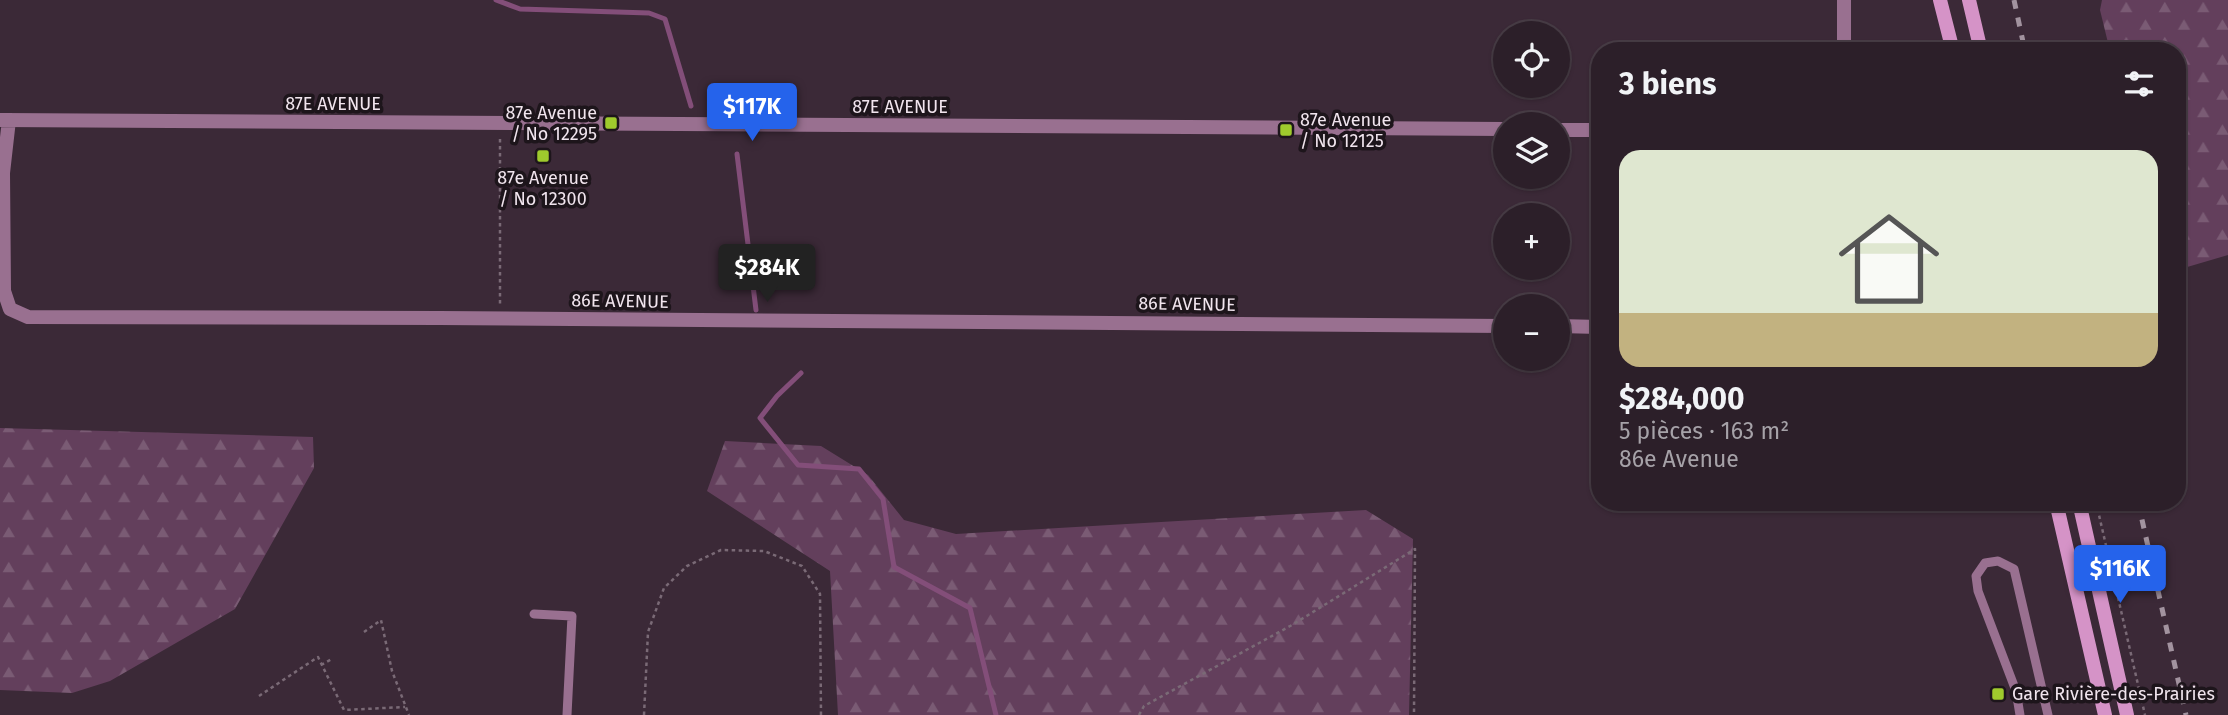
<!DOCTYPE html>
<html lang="fr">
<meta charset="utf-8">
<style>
:root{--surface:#2c1f29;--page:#342731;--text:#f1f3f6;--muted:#a6a2a8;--line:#483d46;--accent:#2563eb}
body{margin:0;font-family:"Fira Sans",sans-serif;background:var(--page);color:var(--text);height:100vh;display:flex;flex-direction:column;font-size:26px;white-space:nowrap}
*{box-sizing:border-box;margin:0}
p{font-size:23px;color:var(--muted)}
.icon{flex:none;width:38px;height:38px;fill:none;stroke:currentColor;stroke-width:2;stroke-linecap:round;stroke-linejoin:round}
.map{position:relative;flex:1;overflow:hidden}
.side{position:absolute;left:1591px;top:42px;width:595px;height:469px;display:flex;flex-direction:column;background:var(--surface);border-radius:28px;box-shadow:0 2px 5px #0004,0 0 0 2px var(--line)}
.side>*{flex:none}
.fabs{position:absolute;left:1493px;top:21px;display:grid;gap:14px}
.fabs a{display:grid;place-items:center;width:77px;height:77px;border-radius:50%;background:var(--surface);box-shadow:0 2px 5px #0004,0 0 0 2px var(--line);font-size:35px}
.price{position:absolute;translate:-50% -60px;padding:0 16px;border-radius:7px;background:var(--accent);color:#fff;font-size:23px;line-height:46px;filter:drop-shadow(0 2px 4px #0008)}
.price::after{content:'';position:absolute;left:50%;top:42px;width:21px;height:16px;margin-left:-10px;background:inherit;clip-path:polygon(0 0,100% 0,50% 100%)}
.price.on{background:#222;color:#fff}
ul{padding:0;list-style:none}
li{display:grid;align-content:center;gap:14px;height:371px;padding:0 28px}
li+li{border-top:2px solid var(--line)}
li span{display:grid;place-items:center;height:217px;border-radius:21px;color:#555}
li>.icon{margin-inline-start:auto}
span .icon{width:126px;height:126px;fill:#fffc;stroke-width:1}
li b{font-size:30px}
h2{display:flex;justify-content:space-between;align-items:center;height:84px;padding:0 28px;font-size:30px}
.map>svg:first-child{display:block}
</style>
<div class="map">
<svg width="2228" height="715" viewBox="0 0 2228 715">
<defs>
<pattern id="forest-firs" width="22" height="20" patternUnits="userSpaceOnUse" patternTransform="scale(1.75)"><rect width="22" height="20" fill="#633f5c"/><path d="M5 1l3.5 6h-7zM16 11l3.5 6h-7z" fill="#7a5b74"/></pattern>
</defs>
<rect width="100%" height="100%" fill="#3b2937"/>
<path fill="url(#forest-firs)" d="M2102,0h126v255l-51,15v-219h-67l-10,-41z
M0,428l313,9 1,31 -79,141 -125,72 -38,12 -72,-3z
M725,441l96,5 47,29 36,45 52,14 410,-24 47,29 -4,176h-571l-8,-144 -123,-80z"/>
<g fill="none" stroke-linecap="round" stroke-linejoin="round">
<path stroke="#834e79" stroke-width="5" d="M496,0l24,9 129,4 16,6 26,87
M737,154l19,156
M801,373l-24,23 -17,22 38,47 61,4 24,30 11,68 76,41 26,107"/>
<path stroke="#7a6a76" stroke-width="2.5" stroke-dasharray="3.5 3.5" stroke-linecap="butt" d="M500,139v165
M2096,502l49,213
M364,632l17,-12 11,51 17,44
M321,665l11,-6
M259,696l59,-39 26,53 61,-3
M644,715l4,-83 16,-44 23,-22 34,-16 43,1 38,15 18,28 1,121
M1139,715l5,-9 148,-81 123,-76 -1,166"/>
<path stroke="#997090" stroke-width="9" d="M534,614l38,2 -5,99
M2020,715l-4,-24 -38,-100 -2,-15 9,-13 13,-2 16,8 34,146"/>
<path stroke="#997090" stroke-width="14" d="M1844,51v-51
M1,120l1504,9
M9,120l-6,53 1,118 6,18 18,8 411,1 1066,8
M1558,130h42
M1558,326l42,1"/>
<path stroke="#d593c7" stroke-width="14" d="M1940,0l13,51
M1969,0l12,51
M2056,502l49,213
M2079,502l48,213"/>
<path stroke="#a2939f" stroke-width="5" stroke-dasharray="9 9" stroke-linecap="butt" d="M2014,0l11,51
M2138,502l48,213"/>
</g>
<g fill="#9fca2d" stroke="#1d151b" stroke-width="2.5">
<rect x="604" y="116" width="14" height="14" rx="3.5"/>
<rect x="1279" y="123" width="14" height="14" rx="3.5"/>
<rect x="536" y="149" width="14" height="14" rx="3.5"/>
<rect x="1991" y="687" width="14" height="14" rx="3.5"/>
</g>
<g text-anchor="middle" stroke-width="7" stroke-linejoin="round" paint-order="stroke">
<g font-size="18" fill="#f1e5ee" stroke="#1d151b">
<text x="333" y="110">87E AVENUE</text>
<text x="900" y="113">87E AVENUE</text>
<text transform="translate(620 301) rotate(1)" y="6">86E AVENUE</text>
<text transform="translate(1187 304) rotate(1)" y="6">86E AVENUE</text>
</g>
<g font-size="18" fill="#f1e5ee" stroke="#1d151b" text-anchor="start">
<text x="597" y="119" text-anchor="end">87e Avenue<tspan x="597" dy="21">/ No 12295</tspan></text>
<text x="1300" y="126">87e Avenue<tspan x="1300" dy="21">/ No 12125</tspan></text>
<text x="543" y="184" text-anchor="middle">87e Avenue<tspan x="543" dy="21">/ No 12300</tspan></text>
<text x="2012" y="700">Gare Rivière-des-Prairies</text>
</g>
</g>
</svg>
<div class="fabs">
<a><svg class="icon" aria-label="locate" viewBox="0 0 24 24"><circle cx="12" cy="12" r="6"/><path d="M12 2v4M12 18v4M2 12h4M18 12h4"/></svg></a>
<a><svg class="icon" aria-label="layers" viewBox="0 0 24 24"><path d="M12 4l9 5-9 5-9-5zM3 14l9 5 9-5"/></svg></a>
<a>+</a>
<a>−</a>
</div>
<b class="price" style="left:752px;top:143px">$117K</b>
<b class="price on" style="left:767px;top:304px">$284K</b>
<b class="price" style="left:2120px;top:605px">$116K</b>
<section class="side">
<h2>3 biens<svg class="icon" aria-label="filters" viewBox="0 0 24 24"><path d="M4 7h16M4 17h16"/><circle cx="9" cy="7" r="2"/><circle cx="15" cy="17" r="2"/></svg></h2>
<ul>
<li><span style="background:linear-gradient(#dfe7d0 75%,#c2b280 0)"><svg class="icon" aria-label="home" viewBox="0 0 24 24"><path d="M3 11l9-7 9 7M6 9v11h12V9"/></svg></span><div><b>$284,000</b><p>5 pièces · 163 m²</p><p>86e Avenue</p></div></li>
</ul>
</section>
</div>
